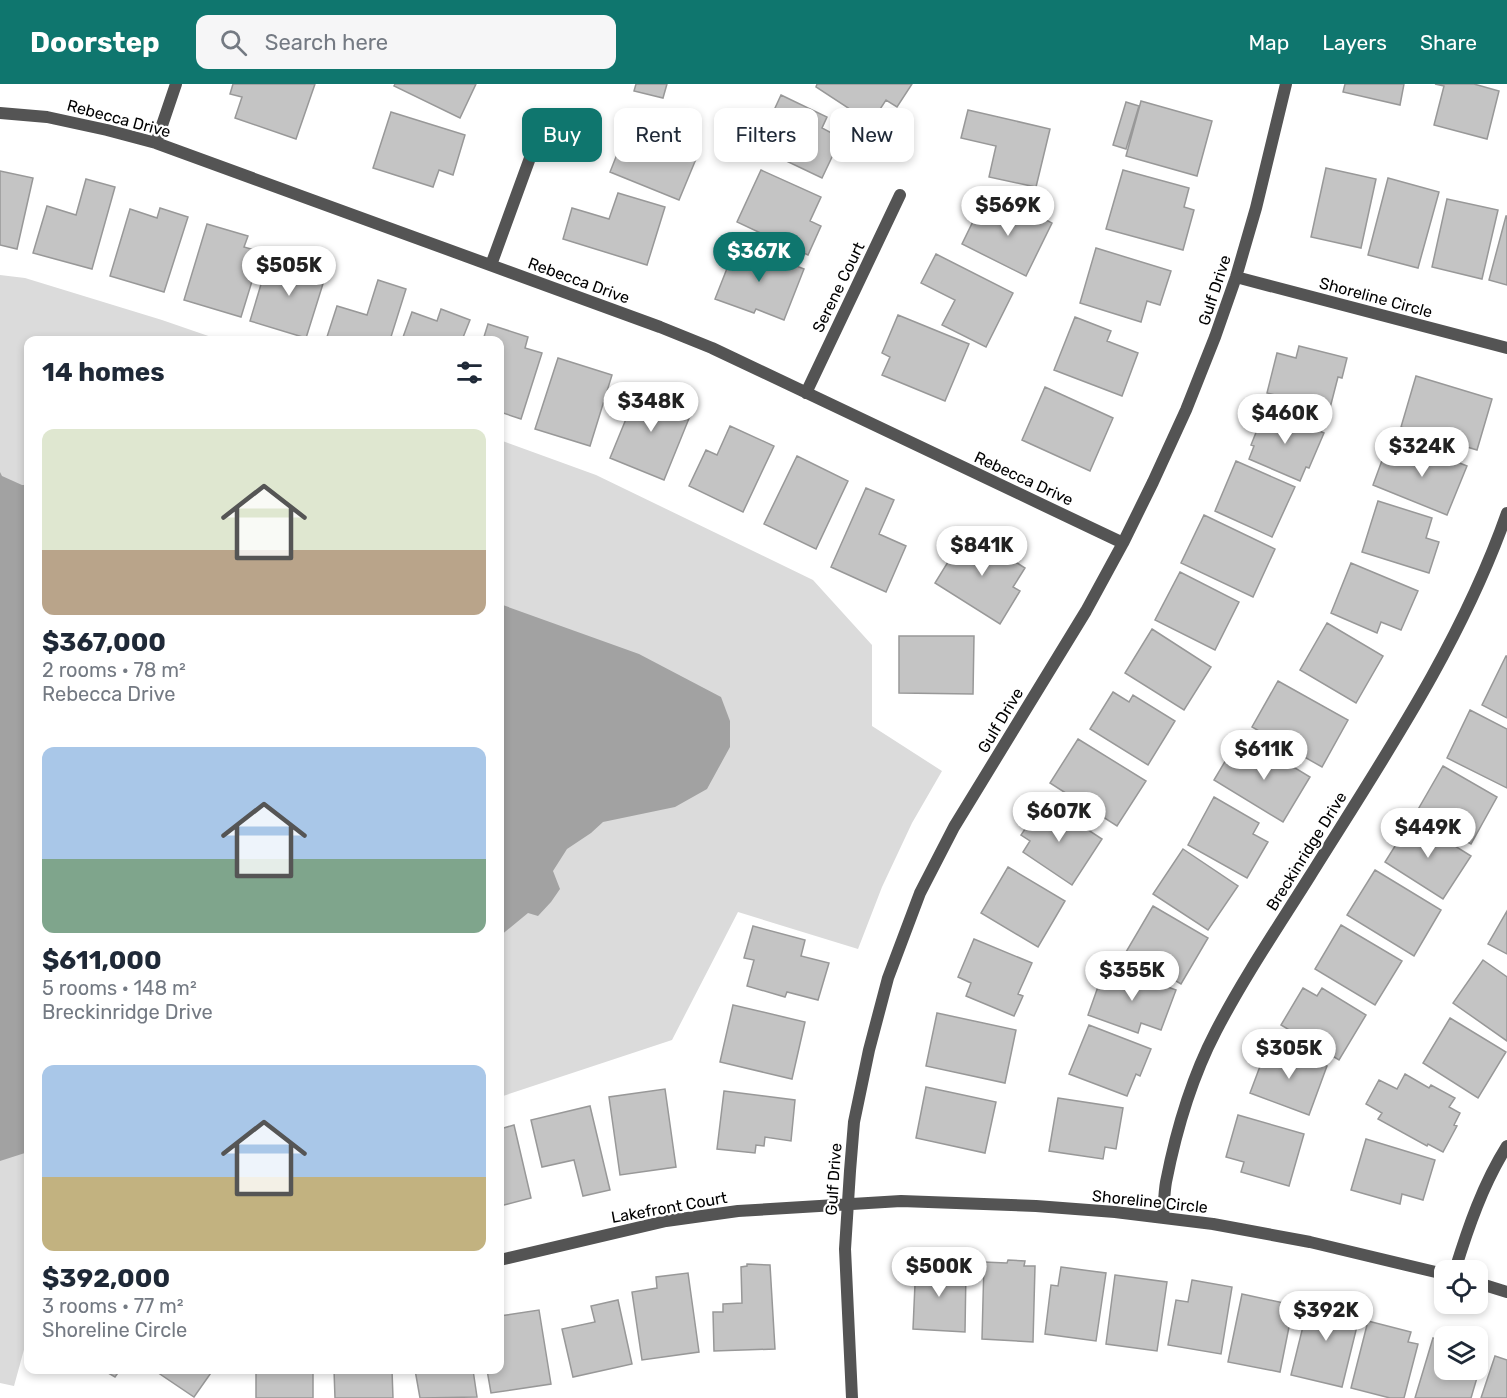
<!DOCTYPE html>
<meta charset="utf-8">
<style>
:root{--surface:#fff;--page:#f6f6f7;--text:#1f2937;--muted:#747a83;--accent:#0f766e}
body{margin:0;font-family:Rubik,sans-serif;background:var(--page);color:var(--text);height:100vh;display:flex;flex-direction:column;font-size:22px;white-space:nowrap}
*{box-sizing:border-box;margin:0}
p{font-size:20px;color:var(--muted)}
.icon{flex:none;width:33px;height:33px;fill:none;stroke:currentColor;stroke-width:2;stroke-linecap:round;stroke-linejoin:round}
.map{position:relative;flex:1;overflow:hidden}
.details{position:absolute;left:24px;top:252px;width:480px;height:1038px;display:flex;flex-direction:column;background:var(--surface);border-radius:12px;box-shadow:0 3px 9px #0003}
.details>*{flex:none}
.top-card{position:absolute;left:522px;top:24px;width:570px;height:54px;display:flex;gap:12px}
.tools{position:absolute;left:1434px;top:1176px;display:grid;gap:12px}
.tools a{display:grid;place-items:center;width:54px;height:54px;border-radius:12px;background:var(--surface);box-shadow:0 3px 9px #0003;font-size:30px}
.price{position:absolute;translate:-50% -51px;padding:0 14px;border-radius:21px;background:#fff;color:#222;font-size:20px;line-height:39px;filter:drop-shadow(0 2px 3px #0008)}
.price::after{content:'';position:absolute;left:50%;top:36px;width:18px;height:14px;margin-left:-9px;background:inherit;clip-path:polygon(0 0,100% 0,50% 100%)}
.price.current{background:var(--accent);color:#fff}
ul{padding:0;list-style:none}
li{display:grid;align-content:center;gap:12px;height:318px;padding:0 18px}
li span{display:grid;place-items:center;height:186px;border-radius:12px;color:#555}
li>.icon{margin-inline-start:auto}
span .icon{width:108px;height:108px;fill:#fffc;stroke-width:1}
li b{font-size:26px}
h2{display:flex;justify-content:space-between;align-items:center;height:72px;padding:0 18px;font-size:26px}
.chip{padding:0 21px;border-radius:12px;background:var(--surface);box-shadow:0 3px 9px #0003;font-size:21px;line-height:54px}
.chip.current{background:var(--accent);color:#fff}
header{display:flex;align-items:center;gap:36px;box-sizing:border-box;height:84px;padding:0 30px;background:var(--accent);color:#fff}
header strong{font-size:28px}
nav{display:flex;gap:33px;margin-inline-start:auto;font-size:21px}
.search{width:420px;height:54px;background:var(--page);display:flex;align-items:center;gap:15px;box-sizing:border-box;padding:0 21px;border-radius:12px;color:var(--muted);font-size:22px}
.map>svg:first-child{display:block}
</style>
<header>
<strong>Doorstep</strong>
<div class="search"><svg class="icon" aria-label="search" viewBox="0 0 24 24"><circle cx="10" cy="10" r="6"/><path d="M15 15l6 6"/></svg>Search here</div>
<nav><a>Map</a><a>Layers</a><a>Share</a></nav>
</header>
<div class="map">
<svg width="1507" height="1314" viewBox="0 0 1507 1314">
<rect width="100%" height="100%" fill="#fff"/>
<path fill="#dbdbdb" d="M0,191l25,3 137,42 58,20h-192v995l-14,51 -14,-3z
M500,356l96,35 217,105 59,65v81l70,45 -30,52 -30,64 -24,62 -120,-37 -66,128 -172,57z"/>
<path fill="#a2a2a2" d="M0,388l2,4 20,9h6v667l-28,9z
M500,520l139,50 82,43 9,24v26l-23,42 -32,18 -72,15 -12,11 -24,16 -14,22 7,18 -9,13 -13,14 -10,-3 -28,23z"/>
<path fill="#c4c4c4" stroke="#989898" stroke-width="1.5" d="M233,0h82l-19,55 -61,-21 7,-21 -12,-3z
M395,0h81l-16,34 -66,-32z
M636,0h31l-4,14 -29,-7z
M817,0h95l-15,23 -11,-7 -15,23 -55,-36z
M1345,0h59l-4,21 -57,-13z
M1435,0h39l25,7 -12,48 -53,-14 10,-39z
M781,11l46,22 -5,11 19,10 -19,40 -65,-31z
M1141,17l71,20 -15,55 -71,-20z
M1126,18l13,4 -13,43 -13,-4z
M968,26l82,19 -14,58 -47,-10 7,-31 -35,-8z
M391,28l74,23 -12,40 -14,-5 -6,17 -60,-19z
M631,35l70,28 -22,53 -69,-28z
M1326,84l50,11 -15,69 -50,-11z
M761,86l60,27 -11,24 11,5 -13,29 -71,-33z
M1123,86l66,18 -5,19 10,3 -11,40 -77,-21z
M0,87l33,7 -16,71 -17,-4z
M1388,94l51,14 -21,76 -50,-13z
M86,95l29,8 -23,82 -59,-16 14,-47 29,9z
M618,109l47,14 -18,58 -84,-26 9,-31 37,11z
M1447,115l51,11 -16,69 -50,-12z
M1014,119l38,20 -26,53 -64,-32 19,-39 25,13z
M160,124l28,9 -24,75 -54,-16 20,-67 27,9z
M1506,132h1v69l-18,-5z
M207,140l41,12 -4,11 17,5 -20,65 -57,-17z
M737,159l67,26 -20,51 -28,-11 -2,4 -39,-14z
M1096,164l75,23 -11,34 -13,-4 -6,21 -61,-19z
M936,170l77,39 -27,54 -44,-22 13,-25 -34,-17z
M278,171l49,16 -21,67 -56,-17 12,-40 7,2z
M378,196l28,9 -16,51h-64l11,-34 30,9z
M441,225l29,11 -8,20h-60l10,-28 25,9z
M898,231l71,29 -24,57 -63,-26 8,-18 -8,-4z
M1075,233l36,14 -4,10 31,12 -16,43 -68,-26z
M488,240l40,13 -3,11 17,5 -21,66 -21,-7v-72h-17z
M1299,262l48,12 -5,20 -4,-1 -8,31 -63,-15 10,-40 19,5z
M558,274l54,17 -22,71 -55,-17z
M1416,292l76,23 -15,51 -76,-23z
M640,301l38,15 -4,9 16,7 -26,64 -54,-22z
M1045,303l68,31 -23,53 -68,-31z
M1271,326l53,23 -15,35 -3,-1 -6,14 -51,-22 5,-13 -3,-1 10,-25 5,2z
M730,342l44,20 -31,66 -54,-26 17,-36 11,5z
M1407,358l60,24 -20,49 -74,-30 11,-30 15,6z
M797,372l51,25 -32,68 -52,-25z
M1236,377l59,26 -23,50 -57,-26z
M866,404l28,12 -15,34 27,12 -20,46 -55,-25z
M1378,417l54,17 -6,20 13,4 -10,31 -67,-21z
M1204,431l71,34 -22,48 -72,-34z
M967,447l58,37 -12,19 7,4 -20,33 -65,-41z
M1351,479l67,28 -17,39 -20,-8 -4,11 -46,-20z
M1180,488l59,30 -24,48 -60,-30z
M1327,539l56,33 -27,47 -56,-33z
M1152,545l59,38 -27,43 -59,-37z
M899,552h75l-1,58 -74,-1z
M1506,572h1v62l-25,-13z
M1278,597l70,39 -26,47 -70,-40z
M1113,608l16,10 4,-7 42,26 -27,44 -58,-36z
M1470,626l37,19v59l-60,-30z
M1078,655l68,42 -29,45 -67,-43z
M1254,659l56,34 -27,45 -69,-42 16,-27 13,8z
M1443,682l54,31 -26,47 -55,-31z
M1214,713l45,26 -6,11 15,8 -21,36 -59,-33z
M1044,717l58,38 -30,46 -49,-33 7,-11 -9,-6z
M1412,735l59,37 -28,43 -58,-37z
M1183,765l55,37 -30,44 -55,-36z
M1008,783l57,34 -27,46 -57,-34z
M1375,786l66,40 -27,46 -67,-41z
M1153,822l55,32 -27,46 -55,-32z
M1507,827v43l-19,-10z
M1341,841l61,36 -27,44 -60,-36z
M753,842l52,14 -4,16 28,7 -11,37 -31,-8 -2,5 -38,-11 7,-26 -10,-2z
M974,855l58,24 -14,31 5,2 -9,20 -48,-20 5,-13 -13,-6z
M1483,876l24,17v64l-54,-38z
M1113,883l63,23 -15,40 -20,-7 -3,10 -50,-18 12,-34 7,3z
M1303,904l14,8 5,-8 44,27 -27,45 -58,-35z
M733,921l72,17 -13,57 -72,-17z
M937,929l79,17 -11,53 -79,-17z
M1450,934l56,34 -28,46 -55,-35z
M1089,941l62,24 -11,27 -4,-2 -9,22 -58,-22z
M1268,961l59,21 -18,49 -59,-22z
M1405,990l24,14 2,-3 24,13 -6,9 11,6 -6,12 3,1 -14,26 -15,-8 -1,2 -49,-27 4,-6 -16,-9 13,-24 18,9z
M926,1003l70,15 -11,51 -69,-15z
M665,1005l11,78 -56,8 -11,-78z
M724,1007l71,9 -4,41 -26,-4 -1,9 -8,-1 -1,8 -38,-4z
M1058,1014l65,10 -7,41 -11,-2 -2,12 -54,-8z
M590,1022l20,84 -27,6 -9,-36 -32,7 -11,-47z
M1238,1031l66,19 -15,52 -48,-14 3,-10 -18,-5z
M514,1041l17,73 -31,8v-77z
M1366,1055l69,21 -12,40 -21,-6 -2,10 -49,-14z
M1008,1176l17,1 -1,5h11l-2,76 -51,-3 2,-77 23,1z
M916,1177l26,1v6l24,1 -1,63 -52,-3z
M747,1180l23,1 5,84 -61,2 -1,-39h10v-8l19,-1 -1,-36 6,-1z
M1061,1183l45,6 -10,68 -51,-7 6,-49 7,1z
M688,1189l11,79 -57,8 -10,-68 25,-4 -1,-11z
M1115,1191l52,7 -10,69 -51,-7z
M1192,1196l40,7 -11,67 -53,-9 8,-45 12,2z
M1242,1210l42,9 -3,12 10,2 -11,55 -52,-10z
M1310,1214l51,12 -19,77 -51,-12z
M618,1216l14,64 -59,13 -11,-48 33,-7 -4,-16z
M539,1226l12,74 -60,9 -4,-23h13v-54z
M1368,1237l43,11 -3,10 10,2 -14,54h-14l-39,-10z
M1433,1254l11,3v29h34v-18l6,2 -13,44h-56z
M1495,1272l12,4v38h-26z
M103,1286h17l-5,7z
M154,1286h59l-19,27z
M256,1286h57v28h-57z
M334,1286h58l1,28h-58z
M415,1286h58l4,27 -57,1z"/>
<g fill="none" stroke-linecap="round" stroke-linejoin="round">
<path stroke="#545454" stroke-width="12" d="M0,29l47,4 60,13 49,13 504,184 52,21 411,195
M156,59l20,-59
M491,181l51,-140
M1236,193l271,71
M806,309l94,-198
M1163,1134c1,-12 1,-25 3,-36 10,-51 26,-105 50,-151 28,-54 62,-104 94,-155 73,-117 151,-232 197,-363
M500,1176l166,-39 72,-10 163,-10 135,5 79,6 98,12 97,18 134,32
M1455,1186c13,-42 28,-86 52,-124
M1478,1199l29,9
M852,1314l-7,-149 5,-78 4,-49 15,-72 19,-72 32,-85 34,-66 132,-216 37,-68 30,-61 33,-72 29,-73 21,-60 20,-69 30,-124"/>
</g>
<g text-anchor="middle" stroke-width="4.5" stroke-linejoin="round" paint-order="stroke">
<g font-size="16" fill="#000" stroke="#fff">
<text transform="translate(119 34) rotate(15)" y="6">Rebecca Drive</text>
<text transform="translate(579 196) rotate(20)" y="6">Rebecca Drive</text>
<text transform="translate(838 203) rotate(-64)" y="6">Serene Court</text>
<text transform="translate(1214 206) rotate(-72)" y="6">Gulf Drive</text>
<text transform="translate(1376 213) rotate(15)" y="6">Shoreline Circle</text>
<text transform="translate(1024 394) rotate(25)" y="6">Rebecca Drive</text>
<text transform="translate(1000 636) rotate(-59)" y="6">Gulf Drive</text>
<text transform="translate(1306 767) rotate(-58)" y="6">Breckinridge Drive</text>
<text transform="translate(833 1095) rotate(-86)" y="6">Gulf Drive</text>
<text transform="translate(1150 1117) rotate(6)" y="6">Shoreline Circle</text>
<text transform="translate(669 1123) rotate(-10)" y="6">Lakefront Court</text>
</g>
</g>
</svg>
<div class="tools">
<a><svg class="icon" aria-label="locate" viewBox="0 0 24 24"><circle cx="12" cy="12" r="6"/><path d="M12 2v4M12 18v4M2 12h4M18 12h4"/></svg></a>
<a><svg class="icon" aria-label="layers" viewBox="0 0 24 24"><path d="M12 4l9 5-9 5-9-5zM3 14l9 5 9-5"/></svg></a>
</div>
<b class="price" style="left:1008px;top:153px">$569K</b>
<b class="price current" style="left:759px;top:199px">$367K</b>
<b class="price" style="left:289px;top:213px">$505K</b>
<b class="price" style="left:651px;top:349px">$348K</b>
<b class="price" style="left:1285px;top:361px">$460K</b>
<b class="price" style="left:1422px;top:394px">$324K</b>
<b class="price" style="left:982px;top:493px">$841K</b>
<b class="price" style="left:1264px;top:697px">$611K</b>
<b class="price" style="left:1059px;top:759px">$607K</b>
<b class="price" style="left:1428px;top:775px">$449K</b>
<b class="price" style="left:1132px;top:918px">$355K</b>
<b class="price" style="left:1289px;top:996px">$305K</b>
<b class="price" style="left:939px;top:1214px">$500K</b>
<b class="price" style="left:1326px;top:1258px">$392K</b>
<div class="top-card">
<a class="chip current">Buy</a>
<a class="chip">Rent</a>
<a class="chip">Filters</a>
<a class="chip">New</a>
</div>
<section class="details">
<h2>14 homes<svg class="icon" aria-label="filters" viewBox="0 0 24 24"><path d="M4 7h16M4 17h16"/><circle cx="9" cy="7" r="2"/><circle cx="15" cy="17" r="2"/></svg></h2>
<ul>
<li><span style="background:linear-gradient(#dfe7d0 65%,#b9a48a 0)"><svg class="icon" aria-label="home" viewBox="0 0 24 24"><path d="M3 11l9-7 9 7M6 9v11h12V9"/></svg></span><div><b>$367,000</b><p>2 rooms · 78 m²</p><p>Rebecca Drive</p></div></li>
<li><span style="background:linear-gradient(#a9c7e8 60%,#7fa58c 0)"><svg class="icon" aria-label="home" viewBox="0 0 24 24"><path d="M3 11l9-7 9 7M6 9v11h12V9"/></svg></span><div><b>$611,000</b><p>5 rooms · 148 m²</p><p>Breckinridge Drive</p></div></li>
<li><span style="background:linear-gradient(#a9c7e8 60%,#c2b280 0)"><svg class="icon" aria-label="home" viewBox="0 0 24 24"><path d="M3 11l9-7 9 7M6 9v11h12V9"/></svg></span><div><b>$392,000</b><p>3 rooms · 77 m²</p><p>Shoreline Circle</p></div></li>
</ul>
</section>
</div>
